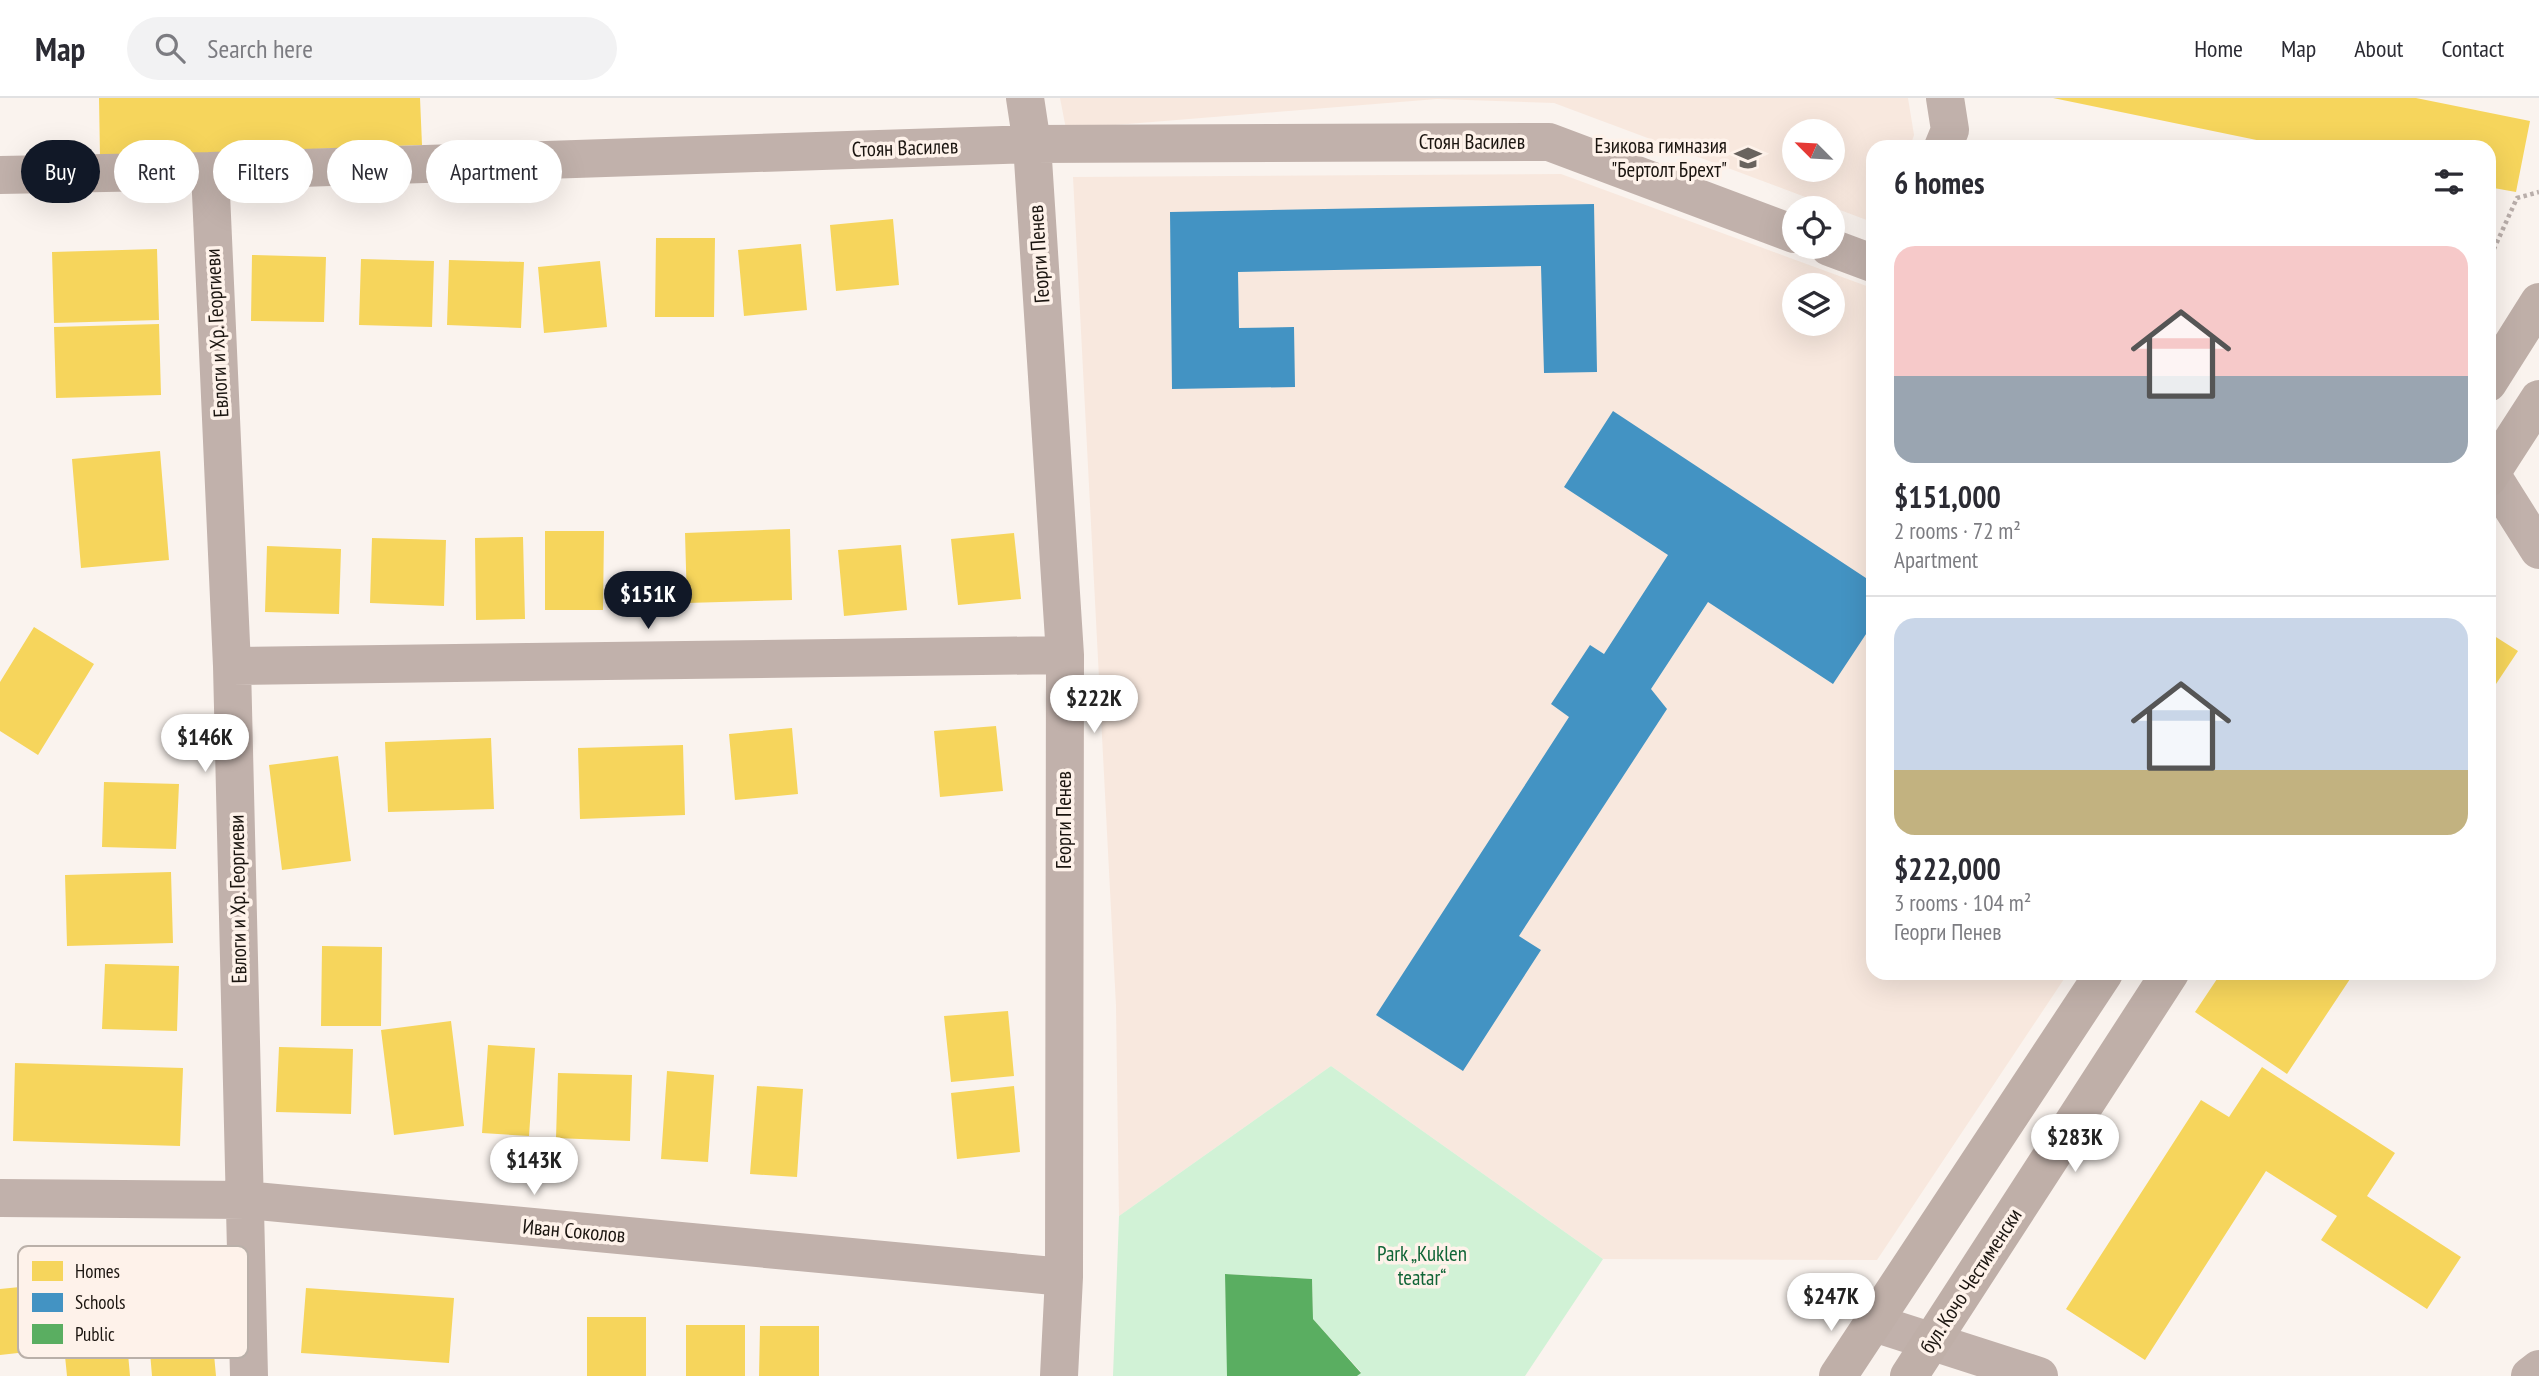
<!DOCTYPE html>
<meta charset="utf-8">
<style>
:root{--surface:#fff;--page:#f2f2f3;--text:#2b2b33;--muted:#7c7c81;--line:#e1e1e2;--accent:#111827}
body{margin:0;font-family:"PT Sans Narrow",sans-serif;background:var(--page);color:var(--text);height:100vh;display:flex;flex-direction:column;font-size:26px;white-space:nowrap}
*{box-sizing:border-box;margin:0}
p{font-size:23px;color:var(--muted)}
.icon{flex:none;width:38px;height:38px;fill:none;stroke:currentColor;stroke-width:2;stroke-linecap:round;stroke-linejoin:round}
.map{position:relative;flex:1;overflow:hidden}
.details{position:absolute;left:1866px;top:42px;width:630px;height:840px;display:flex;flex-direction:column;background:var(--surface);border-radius:21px;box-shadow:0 7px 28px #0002}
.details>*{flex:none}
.banner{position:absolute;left:21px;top:42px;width:665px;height:63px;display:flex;gap:14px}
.needle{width:46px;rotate:294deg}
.tools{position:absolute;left:1782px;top:21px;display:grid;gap:14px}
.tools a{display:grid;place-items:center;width:63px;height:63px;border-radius:50%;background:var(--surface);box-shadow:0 7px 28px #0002;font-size:35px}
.price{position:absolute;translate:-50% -60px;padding:0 16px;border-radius:24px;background:#fff;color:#222;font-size:23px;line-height:46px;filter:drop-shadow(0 2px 4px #0008)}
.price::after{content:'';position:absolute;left:50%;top:42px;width:21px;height:16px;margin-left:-10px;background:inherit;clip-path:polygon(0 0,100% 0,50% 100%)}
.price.on{background:var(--accent);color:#fff}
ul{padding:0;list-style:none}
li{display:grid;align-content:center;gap:14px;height:371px;padding:0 28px}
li+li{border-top:2px solid var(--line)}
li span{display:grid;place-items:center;height:217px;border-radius:21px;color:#555}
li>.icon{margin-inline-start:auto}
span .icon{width:126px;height:126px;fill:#fffc;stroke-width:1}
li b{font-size:30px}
h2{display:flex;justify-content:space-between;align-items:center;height:84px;padding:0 28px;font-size:30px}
.tag{padding:0 24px;border-radius:32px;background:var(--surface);box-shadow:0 7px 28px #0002;font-size:24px;line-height:63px}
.tag.on{background:var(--accent);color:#fff}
header{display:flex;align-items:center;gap:42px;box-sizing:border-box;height:98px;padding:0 35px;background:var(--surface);border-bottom:2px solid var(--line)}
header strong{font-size:33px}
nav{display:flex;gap:38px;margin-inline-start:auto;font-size:24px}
.search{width:490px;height:63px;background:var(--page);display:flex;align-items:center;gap:18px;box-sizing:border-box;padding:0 24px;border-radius:38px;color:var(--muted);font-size:26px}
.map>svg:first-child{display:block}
</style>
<header>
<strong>Map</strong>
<div class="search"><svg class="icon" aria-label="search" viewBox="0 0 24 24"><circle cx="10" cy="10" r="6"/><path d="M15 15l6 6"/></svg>Search here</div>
<nav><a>Home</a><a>Map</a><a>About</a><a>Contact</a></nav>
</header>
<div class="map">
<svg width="2539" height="1278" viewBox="0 0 2539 1278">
<rect width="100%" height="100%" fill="#faf3ee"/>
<path fill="#f8e8de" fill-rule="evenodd" d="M1060,0h848l6,37 -4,12h-38v75l-318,-119 -117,-4 -371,30zM1794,33h38v39h-38z
M1561,76l311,114v685h196l-191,287 -274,-1 -272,-193 -212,150 -3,-210 -43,-829zM1794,187h38v39h-38z"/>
<path fill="#d1f2d6" d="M1331,968l272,193 -78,117h-168l4,-4 -48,-53 -1,-40 -87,-5 3,102h-115l6,-160z"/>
<path fill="#f6d55c" d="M99,0h321l2,47 -322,12z
M2053,0h363l114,23 -14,71 -28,-5v-40h-198z
M893,121l6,66 -63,6 -6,-66z
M656,140h59l-1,79h-59z
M801,146l6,66 -63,6 -6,-66z
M157,151l2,71 -105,3 -2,-71z
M252,157l74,2 -2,65 -73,-1z
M361,161l73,2 -2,66 -73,-2z
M449,162l75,2 -3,66 -74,-3z
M600,163l7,66 -63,6 -6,-66z
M159,226l2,71 -105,3 -2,-71z
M160,353l9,109 -88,8 -9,-109z
M790,431l2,71 -105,3 -2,-70z
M545,433h59l-1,79h-58z
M1014,435l7,66 -63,6 -7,-66z
M523,439l2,82 -49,1 -1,-82z
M372,440l74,2 -2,66 -74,-3z
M901,447l6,65 -63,6 -6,-66z
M267,448l74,3 -2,65 -74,-2z
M34,529l60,37 -56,91 -38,-24v-49z
M2488,534l30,19 -30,45z
M996,628l7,65 -63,6 -6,-66z
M792,630l6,66 -63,6 -6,-66z
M491,640l3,71 -106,3 -3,-70z
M683,647l2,70 -105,4 -2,-71z
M338,658l13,105 -69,9 -13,-105z
M104,684l75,2 -3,65 -74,-2z
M171,774l2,71 -106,3 -2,-71z
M322,848l60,1 -1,79h-60z
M105,866l74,2 -2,65 -75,-2z
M2221,875h133l-67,101 -92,-62z
M1008,913l6,65 -63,6 -7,-66z
M451,923l13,105 -70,9 -13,-105z
M488,947l47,3 -6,88 -47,-3z
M279,949l74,2 -2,65 -75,-2z
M15,965l168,5 -3,78 -167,-5z
M2262,969l133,86 -28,43 94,61 -34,52 -106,-69 16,-24 -71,-45 -121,189 -79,-51 135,-209 28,17z
M667,973l47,4 -6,87 -47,-3z
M558,975l74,2 -2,66 -74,-3z
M757,988l46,3 -6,88 -47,-3z
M1014,988l6,66 -63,7 -6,-66z
M30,1188l6,65 -36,4v-66z
M306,1190l148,10 -5,65 -148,-10z
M210,1213l6,65h-64l-5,-60z
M587,1219h59v59h-59z
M125,1222l5,56h-63l-5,-50z
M686,1227h59v51h-59z
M760,1228h59v50h-60z"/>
<path fill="#4393c3" d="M1594,106l3,168 -53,1 -3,-107 -303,6 1,56 55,-1 1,60 -123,2 -2,-177z
M1613,313l259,171v43l-39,59 -125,-82 -57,87 16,20 -148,227 22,14 -78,121 -87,-56 193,-298 -18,-13 39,-59 14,9 64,-99 -104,-68z"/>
<path fill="#5aae61" d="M1225,1176l87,5 1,40 48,54 -4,3h-130z"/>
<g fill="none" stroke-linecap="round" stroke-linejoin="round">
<path stroke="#b9aeaa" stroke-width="4.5" stroke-dasharray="3.5 3.5" stroke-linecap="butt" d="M2488,164l29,-64 22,-6"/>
<path stroke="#c1b1ab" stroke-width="38" d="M1025,0l7,46 33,511 -1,622 -5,99
M1943,49l7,-17 -5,-32
M210,73l22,495 17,710
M0,77l210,-4 822,-27 517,-2 245,92
M1829,149l43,16
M2488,375l3,1 48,76
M232,568l833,-11
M0,1100l246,2 818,77
M1874,1225l165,53
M2530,1278l9,-7"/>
<path stroke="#bfafa8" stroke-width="38" d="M2488,285l51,-81
M2488,380l51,-79
M1838,1278l266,-403
M1909,1278l261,-403"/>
</g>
<defs>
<g id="school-bare" transform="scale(2.1)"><path d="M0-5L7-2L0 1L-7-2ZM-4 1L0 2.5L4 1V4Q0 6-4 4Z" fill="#69635e" stroke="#fef2ea" stroke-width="2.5" paint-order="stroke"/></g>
</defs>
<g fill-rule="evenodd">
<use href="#school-bare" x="1748" y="60"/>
</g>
<g text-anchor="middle" stroke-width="7" stroke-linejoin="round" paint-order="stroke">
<g font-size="21" fill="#1b1510" stroke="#fef2ea">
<text x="1472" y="51">Стоян Василев</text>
<text transform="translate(905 50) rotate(-2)" y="7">Стоян Василев</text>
<text transform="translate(1039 156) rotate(-94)" y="7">Георги Пенев</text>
<text transform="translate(217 235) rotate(-93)" y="7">Евлоги и Хр. Георгиеви</text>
<text transform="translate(1064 722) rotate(-90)" y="7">Георги Пенев</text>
<text transform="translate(238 801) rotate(-91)" y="7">Евлоги и Хр. Георгиеви</text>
<text transform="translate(574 1133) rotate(5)" y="7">Иван Соколов</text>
<text transform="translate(1971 1183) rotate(-57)" y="7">бул. Кочо Честименски</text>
</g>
<g font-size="21" fill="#1b1510" stroke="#fef2ea" text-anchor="end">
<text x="1727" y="55">Езикова гимназия<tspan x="1727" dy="24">"Бертолт Брехт"</tspan></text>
</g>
<g font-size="21" fill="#116537" stroke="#fef2ea">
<text x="1422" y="1163">Park „Kuklen<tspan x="1422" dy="24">teatar“</tspan></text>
</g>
</g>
<rect x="18" y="1148" width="230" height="112" rx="10" fill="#fef2ea" stroke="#bab0a9" stroke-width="2"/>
<rect x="32" y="1163" width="31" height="20" fill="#f6d55c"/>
<rect x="32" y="1195" width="31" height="19" fill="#4393c3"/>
<rect x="32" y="1226" width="31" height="20" fill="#5aae61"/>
<g font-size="19" fill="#1b1510">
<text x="75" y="1180">Homes</text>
<text x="75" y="1211">Schools</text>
<text x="75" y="1243">Public</text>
</g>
</svg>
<div class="tools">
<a><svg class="needle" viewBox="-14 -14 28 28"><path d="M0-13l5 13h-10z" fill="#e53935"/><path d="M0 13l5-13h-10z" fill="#7c7c81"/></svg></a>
<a><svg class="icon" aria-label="locate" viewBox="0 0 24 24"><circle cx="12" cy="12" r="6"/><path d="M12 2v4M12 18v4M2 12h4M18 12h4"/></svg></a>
<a><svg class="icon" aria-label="layers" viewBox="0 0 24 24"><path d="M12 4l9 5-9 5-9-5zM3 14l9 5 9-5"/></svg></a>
</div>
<b class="price on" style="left:648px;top:533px">$151K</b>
<b class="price" style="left:1094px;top:637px">$222K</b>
<b class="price" style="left:205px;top:676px">$146K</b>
<b class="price" style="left:2075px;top:1076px">$283K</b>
<b class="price" style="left:534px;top:1099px">$143K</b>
<b class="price" style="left:1831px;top:1235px">$247K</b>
<div class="banner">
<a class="tag on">Buy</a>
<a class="tag">Rent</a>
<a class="tag">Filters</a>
<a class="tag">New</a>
<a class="tag">Apartment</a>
</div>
<section class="details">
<h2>6 homes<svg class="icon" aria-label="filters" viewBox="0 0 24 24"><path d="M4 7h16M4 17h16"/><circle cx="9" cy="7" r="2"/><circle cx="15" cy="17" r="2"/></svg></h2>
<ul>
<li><span style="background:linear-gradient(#f6c9c9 60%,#9aa5b1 0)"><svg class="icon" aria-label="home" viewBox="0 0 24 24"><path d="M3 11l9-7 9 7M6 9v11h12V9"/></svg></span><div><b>$151,000</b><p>2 rooms · 72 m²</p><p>Apartment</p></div></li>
<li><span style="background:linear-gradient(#c9d6e8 70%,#c2b280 0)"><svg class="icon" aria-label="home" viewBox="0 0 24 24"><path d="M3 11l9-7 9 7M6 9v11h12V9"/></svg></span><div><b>$222,000</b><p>3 rooms · 104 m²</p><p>Георги Пенев</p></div></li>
</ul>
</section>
</div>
